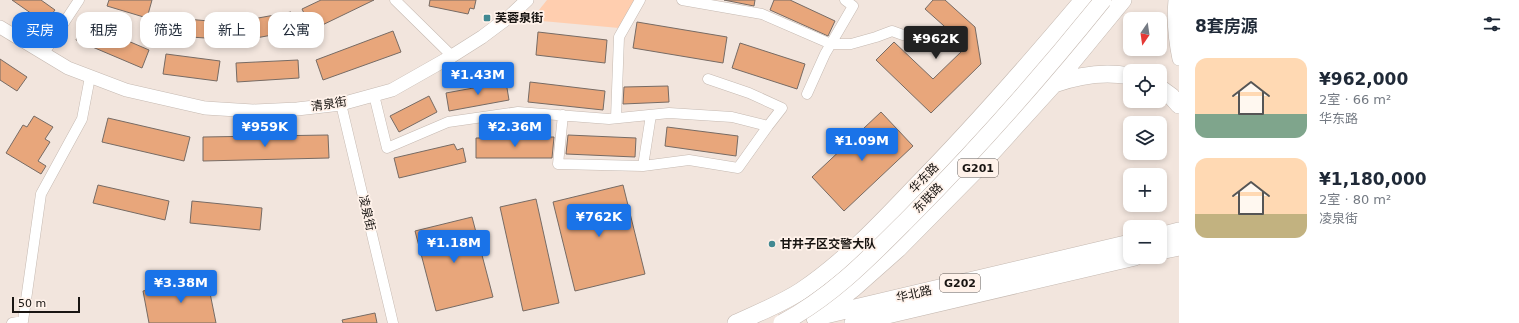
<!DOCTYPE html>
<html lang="zh">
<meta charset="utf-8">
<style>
:root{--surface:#fff;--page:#f6f6f7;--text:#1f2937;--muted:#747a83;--accent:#1a73e8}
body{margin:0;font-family:"DejaVu Sans","Noto Sans SC",sans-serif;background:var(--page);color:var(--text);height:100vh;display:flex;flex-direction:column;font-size:15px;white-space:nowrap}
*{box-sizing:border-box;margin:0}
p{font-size:13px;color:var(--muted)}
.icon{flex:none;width:22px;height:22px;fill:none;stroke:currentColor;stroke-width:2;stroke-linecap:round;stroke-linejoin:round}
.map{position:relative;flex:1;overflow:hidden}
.side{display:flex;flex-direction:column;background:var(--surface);width:340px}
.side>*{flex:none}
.top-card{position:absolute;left:12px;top:12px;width:380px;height:36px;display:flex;gap:8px}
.needle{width:26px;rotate:193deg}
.fabs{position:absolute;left:1123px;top:12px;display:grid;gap:8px}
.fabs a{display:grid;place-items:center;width:44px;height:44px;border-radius:8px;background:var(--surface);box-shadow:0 2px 6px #0003;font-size:20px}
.scale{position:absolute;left:12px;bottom:10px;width:68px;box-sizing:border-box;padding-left:4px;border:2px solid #191512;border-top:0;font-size:11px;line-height:14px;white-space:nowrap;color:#191512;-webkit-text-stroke:3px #fff2ea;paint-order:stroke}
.price{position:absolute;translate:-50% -34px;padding:0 9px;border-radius:4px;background:var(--accent);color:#fff;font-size:13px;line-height:26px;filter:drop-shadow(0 1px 2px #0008)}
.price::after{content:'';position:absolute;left:50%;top:24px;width:12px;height:9px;margin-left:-6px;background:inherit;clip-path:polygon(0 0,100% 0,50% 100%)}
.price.active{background:#222;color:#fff}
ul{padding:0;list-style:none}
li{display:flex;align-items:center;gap:12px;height:100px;padding:0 16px}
li span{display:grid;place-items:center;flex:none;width:112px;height:80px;border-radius:12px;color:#555}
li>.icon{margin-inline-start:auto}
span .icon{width:48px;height:48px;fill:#fffc;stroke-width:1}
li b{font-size:17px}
h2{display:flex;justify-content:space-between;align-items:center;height:48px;padding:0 16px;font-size:17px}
.chip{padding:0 14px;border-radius:12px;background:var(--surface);box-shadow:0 2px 6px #0003;font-size:14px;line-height:36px}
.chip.active{background:var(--accent);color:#fff}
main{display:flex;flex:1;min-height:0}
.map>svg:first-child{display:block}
</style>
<main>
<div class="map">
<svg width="1179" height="323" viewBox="0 0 1179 323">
<rect width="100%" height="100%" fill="#f2e5dd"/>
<path fill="#ffceaf" d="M547,0h88l-16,28 -88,-8z"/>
<path fill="#e8a67b" stroke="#776b64" d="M12,0h29l14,10 -10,13z
M109,0h43l-5,18 -40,-12z
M321,0h53l-62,30 -10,-21z
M430,0h46l-2,9 -4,-1 -2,6 -39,-8z
M724,0h31l-1,6z
M774,0h16l45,21 -7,15 -58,-26z
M933,0h12l30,27 6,37 -50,49 -55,-53 18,-18 39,37 30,-29 -1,-8 -37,-33z
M291,12l3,19 -60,11 -3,-19z
M163,17l58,5 -1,17 -59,-4z
M84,22l65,28 -7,18 -66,-28z
M637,22l90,15 -4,26 -90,-15z
M393,31l8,21 -78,28 -7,-20z
M538,32l69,8 -2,23 -69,-8z
M740,43l65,21 -8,25 -65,-21z
M166,54l54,7 -3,20 -54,-7z
M0,59l27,18 -10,14 -17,-11z
M298,60l1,18 -62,4 -1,-19z
M506,82l3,18 -60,11 -3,-18z
M530,82l75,9 -2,19 -75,-8z
M668,86l1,16 -46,2 1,-17z
M429,96l8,16 -38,20 -9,-16z
M881,112l32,34 -69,65 -32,-34z
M34,116l19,11 -8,12 5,3 -12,19 8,5 -5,8 -35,-21 17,-28 4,2z
M108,118l82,19 -6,24 -82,-19z
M667,127l71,9 -2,20 -71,-10z
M328,135l1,23 -126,3v-24z
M568,135l68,3 -1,19 -69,-3z
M554,137l-2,21h-76v-20z
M454,144l3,6 6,-2 3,14 -67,16 -5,-20z
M98,185l71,16 -4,19 -72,-17z
M623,185l22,89 -70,17 -22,-89z
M536,199l23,104 -36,8 -23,-104z
M192,201l70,7 -2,22 -70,-7z
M472,217l21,80 -57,14 -21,-80z
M207,278l9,45h-67l-6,-32z
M375,313l2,10h-34l-1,-3z"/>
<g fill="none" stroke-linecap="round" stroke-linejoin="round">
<g stroke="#c5b9b1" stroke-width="11">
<path id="minor" d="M395,0l57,56
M682,0l80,14 69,30h20l25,-7 16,-6 11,4
M44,53l35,-53
M807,94l18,-40 28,-48 -8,-6
M374,95l13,53 61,-26 70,-10 91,7 60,-6 63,4 36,9
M341,104l52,219
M563,115l-5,49 85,2 46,-6 49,8 30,-42 14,-18 -33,-15 -41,-14
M616,118l3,-81 21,-37
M643,166l8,-51
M12,323l11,-2 18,-127 41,-75 8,-42"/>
</g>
<g stroke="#c5b9b1" stroke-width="14">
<path id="tertiary" d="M1175,0c-2,20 0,40 4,59
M0,27l68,41 58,22 79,18 48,3 44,-2 44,-5 51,-14 60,-34 30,-19 28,-21 17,-16"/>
</g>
<g stroke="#c5b9b1" stroke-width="18">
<path id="trunk" d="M1054,84c25,-9 50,-13 76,-8
M1160,88l11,8 8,9
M1160,236l19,-5
M1160,251l19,-4
M821,316l309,-73
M815,318l39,-30 44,-39 79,-80 77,-85 69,-84
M736,323c22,-10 45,-19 65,-32 43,-29 79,-67 114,-104 59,-60 114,-123 168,-187
M853,323l282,-66"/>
</g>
<use href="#minor" stroke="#fff" stroke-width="10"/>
<use href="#tertiary" stroke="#fff" stroke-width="13"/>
<use href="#trunk" stroke="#fff" stroke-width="17"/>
<g stroke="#c5b9b1" stroke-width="18" stroke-linecap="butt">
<path id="trunk-bridge" d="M782,323c50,-26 89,-67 128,-106 68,-69 132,-141 193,-217"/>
</g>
<use href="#trunk-bridge" stroke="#fff" stroke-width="17"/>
</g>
<g fill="#428992" stroke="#fff2ea" stroke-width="1.5">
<rect x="483" y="14" width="8" height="8" rx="2"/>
<circle cx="772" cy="244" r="4"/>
</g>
<g text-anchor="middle" stroke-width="3.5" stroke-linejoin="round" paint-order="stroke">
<g fill="#fff2ea" stroke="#5e5753" stroke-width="1">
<rect x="958" y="159" width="40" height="18" rx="3"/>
<rect x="940" y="274" width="40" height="18" rx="3"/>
</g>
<g font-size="11" font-weight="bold" fill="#191512">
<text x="978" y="172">G201</text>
<text x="960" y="287">G202</text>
</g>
<g font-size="12" font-weight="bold" fill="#191512" stroke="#fff2ea" text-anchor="start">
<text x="495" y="22">芙蓉泉街</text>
<text x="780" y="248">甘井子区交警大队</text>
</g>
<g font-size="12" fill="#191512" stroke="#fff2ea">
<text transform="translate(329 104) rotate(-9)" y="4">清泉街</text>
<text transform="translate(924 178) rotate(-46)" y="4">华东路</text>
<text transform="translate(928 198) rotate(-46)" y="4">东联路</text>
<text transform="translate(367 213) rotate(77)" y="4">凌泉街</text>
<text transform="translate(914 294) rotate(-13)" y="4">华北路</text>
</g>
</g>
</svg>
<div class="fabs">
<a><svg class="needle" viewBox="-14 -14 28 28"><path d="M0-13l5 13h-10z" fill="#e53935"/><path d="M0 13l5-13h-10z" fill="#747a83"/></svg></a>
<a><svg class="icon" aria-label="locate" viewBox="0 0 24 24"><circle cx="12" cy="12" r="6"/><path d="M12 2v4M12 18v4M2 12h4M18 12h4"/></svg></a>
<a><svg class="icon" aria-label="layers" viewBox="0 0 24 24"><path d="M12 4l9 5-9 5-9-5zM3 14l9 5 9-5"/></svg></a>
<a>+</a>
<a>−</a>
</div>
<div class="scale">50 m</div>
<b class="price active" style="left:936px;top:60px">¥962K</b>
<b class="price" style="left:478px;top:96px">¥1.43M</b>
<b class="price" style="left:265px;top:148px">¥959K</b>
<b class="price" style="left:515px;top:148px">¥2.36M</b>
<b class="price" style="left:862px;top:162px">¥1.09M</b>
<b class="price" style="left:599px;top:238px">¥762K</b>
<b class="price" style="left:454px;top:264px">¥1.18M</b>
<b class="price" style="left:181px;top:304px">¥3.38M</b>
<div class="top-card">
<a class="chip active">买房</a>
<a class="chip">租房</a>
<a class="chip">筛选</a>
<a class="chip">新上</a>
<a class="chip">公寓</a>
</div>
</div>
<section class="side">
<h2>8套房源<svg class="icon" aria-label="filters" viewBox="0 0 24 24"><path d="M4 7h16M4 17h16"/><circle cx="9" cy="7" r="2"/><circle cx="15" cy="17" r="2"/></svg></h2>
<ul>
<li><span style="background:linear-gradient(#ffd9b3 70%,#7fa58c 0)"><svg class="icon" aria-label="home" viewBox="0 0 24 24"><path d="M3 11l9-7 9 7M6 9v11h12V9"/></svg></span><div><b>¥962,000</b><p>2室 · 66 m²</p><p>华东路</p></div></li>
<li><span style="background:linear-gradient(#ffd9b3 70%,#c2b280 0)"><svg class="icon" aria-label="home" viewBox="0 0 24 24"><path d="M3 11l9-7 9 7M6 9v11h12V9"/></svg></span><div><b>¥1,180,000</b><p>2室 · 80 m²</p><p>凌泉街</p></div></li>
</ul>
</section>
</main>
